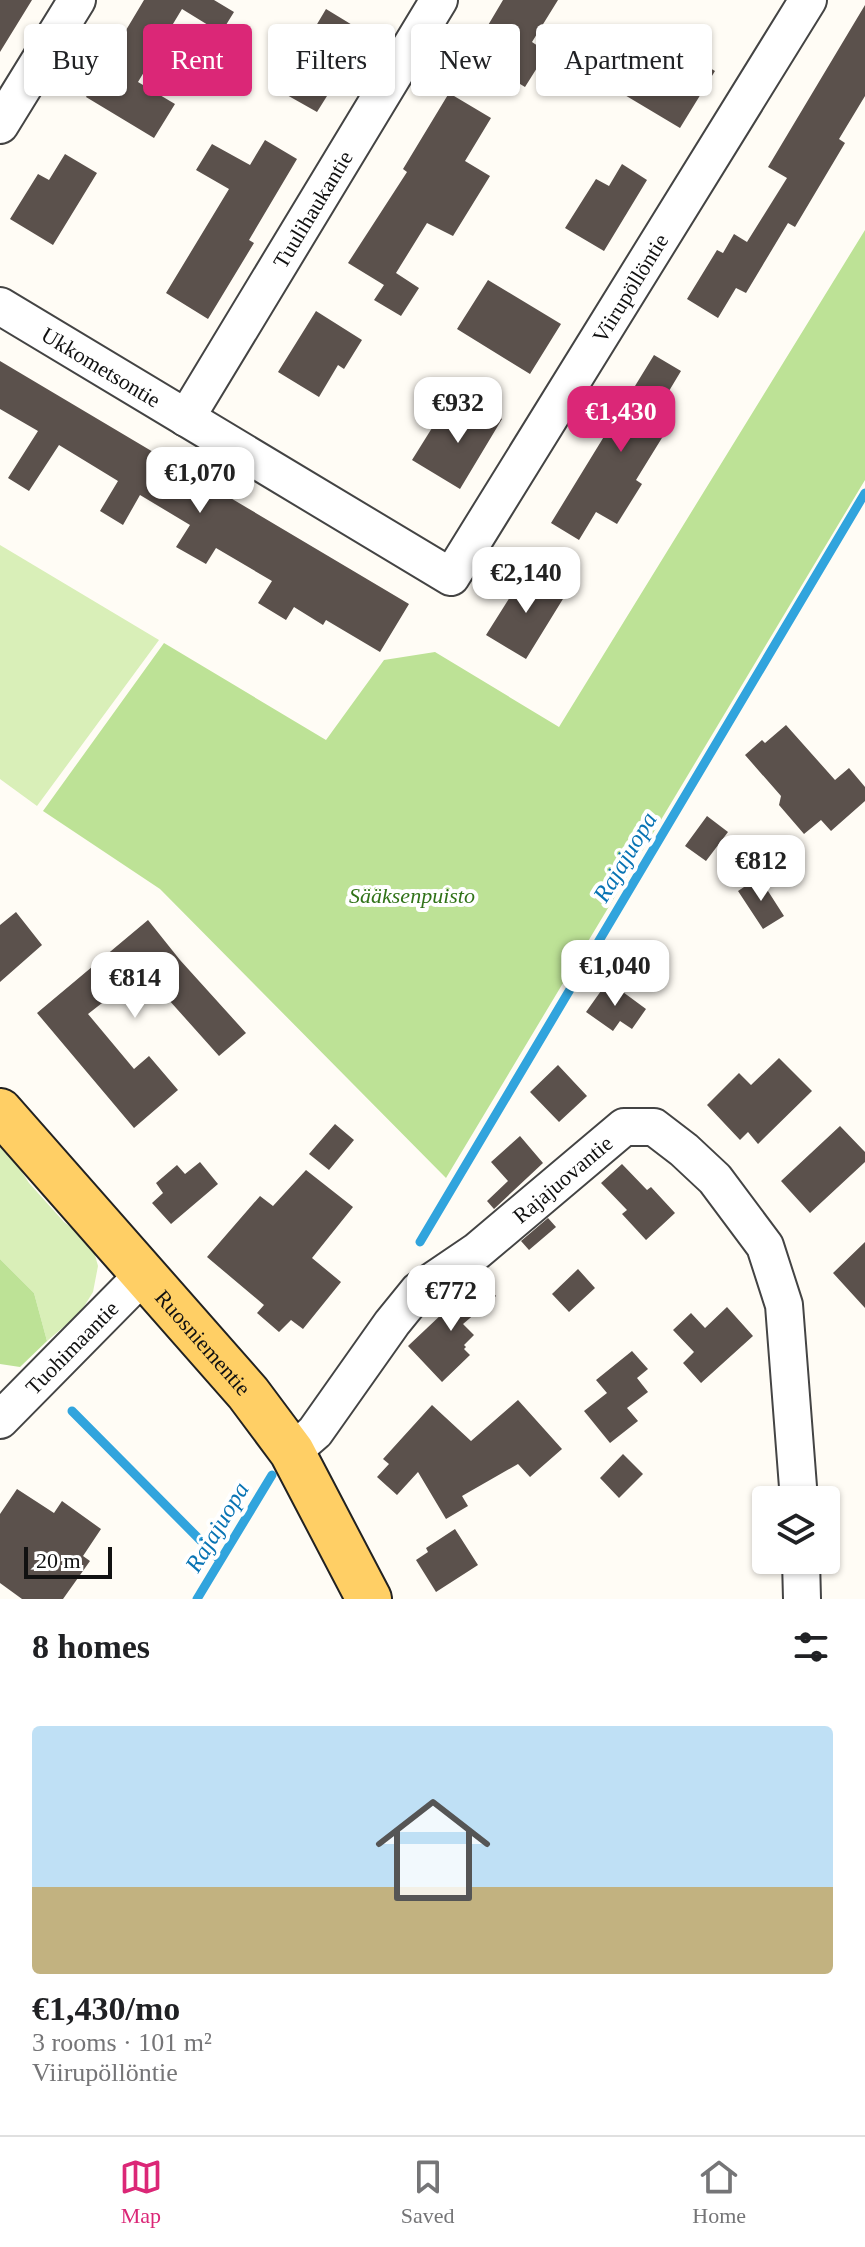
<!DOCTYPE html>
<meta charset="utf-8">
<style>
:root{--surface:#fff;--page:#f2f2f2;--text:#202124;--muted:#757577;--line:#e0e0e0;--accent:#db2777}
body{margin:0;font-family:"Times New Roman",serif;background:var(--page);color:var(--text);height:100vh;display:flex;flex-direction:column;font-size:30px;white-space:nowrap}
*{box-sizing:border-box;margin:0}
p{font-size:26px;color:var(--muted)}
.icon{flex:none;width:44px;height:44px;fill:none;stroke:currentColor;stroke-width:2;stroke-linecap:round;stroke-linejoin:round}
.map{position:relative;height:1599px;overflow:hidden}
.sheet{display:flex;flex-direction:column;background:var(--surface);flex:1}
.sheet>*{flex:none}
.hud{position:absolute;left:24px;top:24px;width:818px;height:72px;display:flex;gap:16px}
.tools{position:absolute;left:752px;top:1486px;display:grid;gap:16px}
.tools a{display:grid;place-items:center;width:88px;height:88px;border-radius:8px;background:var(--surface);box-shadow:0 2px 6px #0004;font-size:40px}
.scale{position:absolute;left:24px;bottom:20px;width:88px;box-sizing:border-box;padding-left:8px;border:4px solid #111;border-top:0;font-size:22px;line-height:28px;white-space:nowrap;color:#111;-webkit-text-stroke:6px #fff;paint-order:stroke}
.price{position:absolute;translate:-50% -68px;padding:0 18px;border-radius:16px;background:#fff;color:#222;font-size:26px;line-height:52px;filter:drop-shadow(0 2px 4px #0008)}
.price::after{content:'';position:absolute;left:50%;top:48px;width:24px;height:18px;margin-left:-12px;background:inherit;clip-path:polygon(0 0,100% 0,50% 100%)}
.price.on{background:var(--accent);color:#fff}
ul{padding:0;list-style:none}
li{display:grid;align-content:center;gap:16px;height:424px;padding:0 32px}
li+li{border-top:2px solid var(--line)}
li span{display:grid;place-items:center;height:248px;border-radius:8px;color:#555}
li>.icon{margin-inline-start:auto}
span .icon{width:144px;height:144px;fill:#fffc;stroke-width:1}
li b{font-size:34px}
h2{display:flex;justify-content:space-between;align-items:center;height:96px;padding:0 32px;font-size:34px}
.tag{padding:0 28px;border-radius:8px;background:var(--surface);box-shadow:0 2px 6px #0004;font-size:28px;line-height:72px}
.tag.on{background:var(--accent);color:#fff}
.dock{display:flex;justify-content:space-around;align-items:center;height:112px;border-top:2px solid var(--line);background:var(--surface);font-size:22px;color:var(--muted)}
.dock a{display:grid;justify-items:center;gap:4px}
.dock .on{color:var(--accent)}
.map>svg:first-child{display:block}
</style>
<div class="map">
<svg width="865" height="1599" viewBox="0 0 865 1599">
<rect width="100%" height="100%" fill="#fffcf5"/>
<path fill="#d9efb8" d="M0,545l159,95 -122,166 -37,-27z
M0,1138l29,45 35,39 28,22 6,22 -5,26 -13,21 -33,28 -13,-48 -34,-34z"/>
<path fill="#bde296" d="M865,230v250l-419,698 -286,-289 -117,-78 121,-168 162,97 58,-80 51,-8 124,75z
M0,1259l34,34 13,48 -27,26 -20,-3z"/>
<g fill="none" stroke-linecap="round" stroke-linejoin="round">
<path stroke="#31a4dd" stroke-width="9" d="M420,1242l445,-749
M72,1411l148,149
M197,1599l75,-124"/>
</g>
<path fill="#5b514c" d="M0,0h32l-32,52z
M144,0h70l20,12 -13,21 -39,-24 -44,73 37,22 -21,34 -68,-41z
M503,0h55l-26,42 15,10 -22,35 -51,-31 16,-27 -3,-2z
M865,5v91l-26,43 6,4 -50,84 -7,-4 -42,70 -10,-5 -18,30 -31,-19 30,-49 6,3 11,-19 13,8 40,-64 -19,-11z
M326,9l46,28 -33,55 -7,-4 -15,24 -39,-22z
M678,49l37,22 -35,57 -72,-43 19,-31 35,21z
M449,93l42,25 -26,43 25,15 -37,60 -26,-13 -31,50 23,15 -18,28 -27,-16 10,-15 -36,-22 59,-91 -4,-3z
M265,140l32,19 -48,81 5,3 -46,76 -42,-26 63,-104 -33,-19 16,-26 38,21z
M65,154l32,19 -44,72 -43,-26 28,-45 11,6z
M622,164l25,16 -43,71 -39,-23 31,-49 13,7z
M488,280l73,44 -31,50 -73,-45z
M316,311l46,29 -18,29 -6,-4 -19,32 -41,-25z
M654,355l27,16 -24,40 16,9 -37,60 6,4 -25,40 -21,-12 -17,28 -28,-17z
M0,361l409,243 -29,48 -54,-32 -3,5 -29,-18 -8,13 -28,-17 14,-22 -56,-33 -10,16 -30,-17 14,-22 -50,-30 -17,30 -23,-14 18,-30 -59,-36 -30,46 -21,-13 30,-47 -38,-22z
M474,401l28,18 -42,70 -48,-29 25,-40 19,11z
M527,570l39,24 -40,65 -40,-24z
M786,725l49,55 14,-12 16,19v14l-34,30 -10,-11 -17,14 -25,-29 2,-9 -36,-41 17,-15 3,3z
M707,816l21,16 -22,29 -21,-15z
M759,877l25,39 -21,13 -25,-38z
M16,912l26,33 -42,37v-57z
M148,920l32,40 66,73 -27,23 -76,-85 -55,43 46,55 15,-13 29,34 -44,38 -97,-115z
M608,981l38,28 -14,20 -12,-8 -7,10 -27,-19z
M779,1058l33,33 -54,53 -10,-12 -8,8 -33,-35 32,-32 12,12z
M558,1065l29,31 -28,26 -29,-30z
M335,1124l19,16 -25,30 -20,-16z
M840,1126l25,26v10l-55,51 -29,-32z
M520,1136l23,27 -49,46 -7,-8 21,-20 -17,-19z
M200,1162l18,22 -47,40 -19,-21 11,-10 -7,-10 21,-18 8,9z
M622,1164l25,26 4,-3 24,26 -29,27 -24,-26 5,-4 -26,-27z
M306,1170l47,37 -41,51 29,24 -38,47 -12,-9 -12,12 -22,-19 7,-8 -57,-48 53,-61 13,10z
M548,1218l8,9 -27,23 -8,-9z
M865,1242v66l-32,-35z
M578,1269l17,19 -26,24 -17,-18z
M480,1278l16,18 -33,28 11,11 -10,10 2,2 -2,2 6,6 -28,27 -34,-36z
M727,1307l26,29 -52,47 -18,-20 11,-11 -21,-22 18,-17 14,15z
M632,1351l16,18 -11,9 11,14 -21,16 11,13 -28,22 -26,-32 23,-18 -11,-13z
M518,1400l44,49 -32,28 -12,-13 -56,32 6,10 -22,13 -28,-47 -21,23 -20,-18 12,-13 -6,-5 49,-54 39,36z
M623,1454l20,20 -24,24 -19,-20z
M17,1489l37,24 8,-12 39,28 -18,27 7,5 -27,38h-41l-22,-16v-69z
M455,1529l23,36 -42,27 -20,-32 12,-8 -2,-4z"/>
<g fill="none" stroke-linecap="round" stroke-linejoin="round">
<g stroke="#444" stroke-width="40">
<g id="minor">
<path d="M0,125l77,-125"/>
<path id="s1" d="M0,306l451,271 357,-577"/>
<path id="s2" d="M186,418l253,-418"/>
<path id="s3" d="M0,1420l143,-145"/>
<path id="s4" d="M292,1452l23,-20 77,-109 26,-32 59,-40 147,-124h30l30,23 31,29 50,67 19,59 15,195"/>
<path d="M801,1560l1,39"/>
</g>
</g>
<g stroke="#222" stroke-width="48">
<g id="major">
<path id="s5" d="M0,1111l248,282 44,59 77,147"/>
</g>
</g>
<use href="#minor" stroke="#fff" stroke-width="36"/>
<use href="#major" stroke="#ffcf65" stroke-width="44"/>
</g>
<g text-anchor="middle" stroke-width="8" stroke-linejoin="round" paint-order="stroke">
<g font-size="22" fill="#111" stroke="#fff">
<text dy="8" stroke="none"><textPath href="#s2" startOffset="244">Tuulihaukantie</textPath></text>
<text dy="8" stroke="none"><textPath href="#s1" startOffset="866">Viirupöllöntie</textPath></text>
<text dy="8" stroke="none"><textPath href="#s1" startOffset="118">Ukkometsontie</textPath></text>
<text dy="8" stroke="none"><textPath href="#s4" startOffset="388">Rajajuovantie</textPath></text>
<text dy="8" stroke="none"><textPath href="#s5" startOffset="308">Ruosniementie</textPath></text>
<text dy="8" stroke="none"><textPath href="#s3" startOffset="102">Tuohimaantie</textPath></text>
</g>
<g font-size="22" font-style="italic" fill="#307218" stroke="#fff">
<text x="412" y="903">Sääksenpuisto</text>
</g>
<g font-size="24" font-style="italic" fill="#0974b4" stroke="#fff">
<text transform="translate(625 857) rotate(-59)" y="8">Rajajuopa</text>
<text transform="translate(217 1527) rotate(-59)" y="8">Rajajuopa</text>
</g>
</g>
</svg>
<div class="tools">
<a><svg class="icon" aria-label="layers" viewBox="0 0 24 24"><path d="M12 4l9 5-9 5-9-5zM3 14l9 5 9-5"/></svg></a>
</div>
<div class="scale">20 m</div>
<b class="price" style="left:458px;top:445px">€932</b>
<b class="price on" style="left:621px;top:454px">€1,430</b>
<b class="price" style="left:200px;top:515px">€1,070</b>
<b class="price" style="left:526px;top:615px">€2,140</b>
<b class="price" style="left:761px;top:903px">€812</b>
<b class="price" style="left:615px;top:1008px">€1,040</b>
<b class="price" style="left:135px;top:1020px">€814</b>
<b class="price" style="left:451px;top:1333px">€772</b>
<div class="hud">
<a class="tag">Buy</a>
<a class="tag on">Rent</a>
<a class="tag">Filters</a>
<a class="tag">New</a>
<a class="tag">Apartment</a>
</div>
</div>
<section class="sheet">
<h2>8 homes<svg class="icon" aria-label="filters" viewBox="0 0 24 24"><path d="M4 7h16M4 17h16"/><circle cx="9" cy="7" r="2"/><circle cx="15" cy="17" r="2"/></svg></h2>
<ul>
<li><span style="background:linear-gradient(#bfe0f5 65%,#c2b280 0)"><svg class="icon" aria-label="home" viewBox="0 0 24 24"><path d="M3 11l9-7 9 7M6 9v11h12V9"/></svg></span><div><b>€1,430/mo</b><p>3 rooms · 101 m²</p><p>Viirupöllöntie</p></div></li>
</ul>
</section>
<nav class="dock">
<a class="on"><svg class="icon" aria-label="map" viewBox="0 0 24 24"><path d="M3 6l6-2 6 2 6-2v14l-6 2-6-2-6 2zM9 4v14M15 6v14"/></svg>Map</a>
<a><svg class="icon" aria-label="saved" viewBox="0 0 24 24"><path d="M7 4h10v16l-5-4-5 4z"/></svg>Saved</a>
<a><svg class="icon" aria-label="home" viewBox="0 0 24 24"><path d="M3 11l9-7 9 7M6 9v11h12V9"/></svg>Home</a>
</nav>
